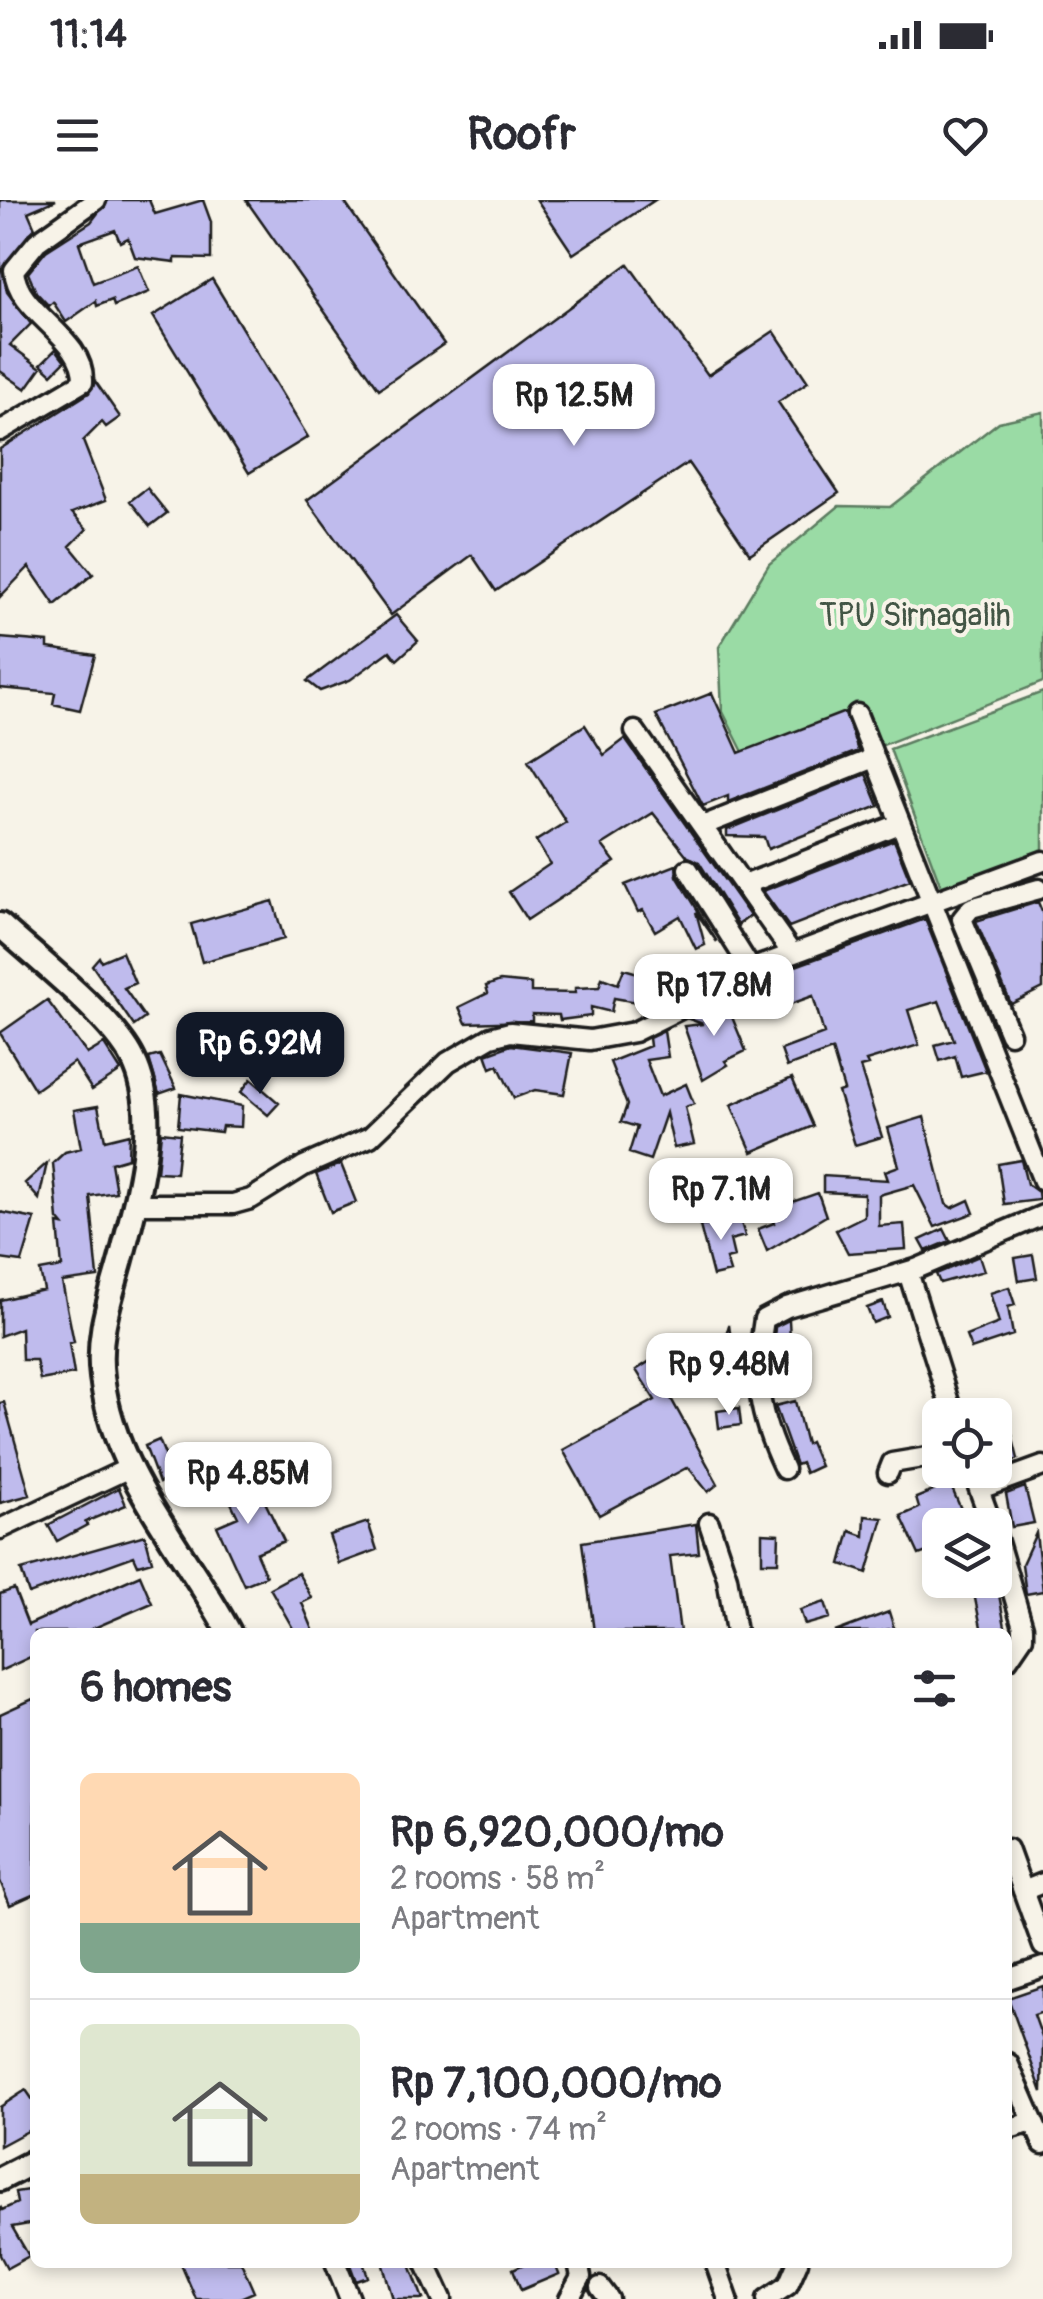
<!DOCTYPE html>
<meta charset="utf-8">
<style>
:root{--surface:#fff;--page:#f7f7f7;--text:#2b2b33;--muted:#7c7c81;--line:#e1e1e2;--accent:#111827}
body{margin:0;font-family:Pangolin,sans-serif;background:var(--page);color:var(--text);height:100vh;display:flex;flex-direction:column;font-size:38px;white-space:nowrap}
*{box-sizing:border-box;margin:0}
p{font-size:32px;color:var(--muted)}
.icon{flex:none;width:55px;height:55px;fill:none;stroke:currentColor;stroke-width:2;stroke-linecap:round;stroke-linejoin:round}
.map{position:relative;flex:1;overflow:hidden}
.sheet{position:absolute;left:30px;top:1428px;width:982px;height:640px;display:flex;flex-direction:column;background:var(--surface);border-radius:15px;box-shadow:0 5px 15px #0003}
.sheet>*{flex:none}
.buttons{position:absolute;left:922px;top:1198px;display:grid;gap:20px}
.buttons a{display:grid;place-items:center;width:90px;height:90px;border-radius:15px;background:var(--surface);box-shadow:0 5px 15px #0003;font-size:50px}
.price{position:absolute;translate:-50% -85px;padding:0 22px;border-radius:20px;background:#fff;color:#222;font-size:32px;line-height:65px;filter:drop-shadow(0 2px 5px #0008)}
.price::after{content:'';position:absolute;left:50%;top:60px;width:30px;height:22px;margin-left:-15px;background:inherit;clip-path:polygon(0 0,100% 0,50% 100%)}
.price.selected{background:var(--accent);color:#fff}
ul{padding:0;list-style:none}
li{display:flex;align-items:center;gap:30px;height:250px;padding:0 50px}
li+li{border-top:2px solid var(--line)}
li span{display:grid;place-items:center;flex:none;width:280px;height:200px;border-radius:15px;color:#555}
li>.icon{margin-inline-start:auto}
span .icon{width:120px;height:120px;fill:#fffc;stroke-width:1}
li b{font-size:42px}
h2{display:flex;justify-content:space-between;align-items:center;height:120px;padding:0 50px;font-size:42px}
.status{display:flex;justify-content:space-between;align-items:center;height:70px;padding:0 50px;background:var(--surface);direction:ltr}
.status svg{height:28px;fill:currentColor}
header{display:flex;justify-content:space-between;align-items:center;height:130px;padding:0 50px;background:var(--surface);font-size:45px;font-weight:700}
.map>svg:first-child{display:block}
</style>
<div class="status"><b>11:14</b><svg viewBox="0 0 49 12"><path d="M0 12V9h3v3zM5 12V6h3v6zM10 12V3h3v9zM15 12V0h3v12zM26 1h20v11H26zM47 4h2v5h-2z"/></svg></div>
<header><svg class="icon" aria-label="menu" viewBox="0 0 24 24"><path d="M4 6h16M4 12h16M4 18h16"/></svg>Roofr<svg class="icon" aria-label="heart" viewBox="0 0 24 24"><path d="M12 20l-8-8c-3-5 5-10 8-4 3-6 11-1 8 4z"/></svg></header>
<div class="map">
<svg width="1043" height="2099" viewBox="0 0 1043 2099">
<rect width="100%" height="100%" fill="#f7f3e8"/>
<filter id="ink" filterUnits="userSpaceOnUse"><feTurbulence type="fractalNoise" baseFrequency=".01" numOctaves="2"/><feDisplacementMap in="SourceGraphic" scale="20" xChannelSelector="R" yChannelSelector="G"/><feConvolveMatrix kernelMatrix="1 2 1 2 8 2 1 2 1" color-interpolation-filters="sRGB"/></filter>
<g filter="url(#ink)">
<path fill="#9adba5" stroke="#5b7c60" stroke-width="2.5" d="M1043,212v270l-170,67 -14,-35 -114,42 -23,-46 -3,-63 50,-83 70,-58 51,1 109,-85z
M1043,492v163l-100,37 -53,-143z"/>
<path fill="#bfbbed" stroke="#1c1c1c" stroke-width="2.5" d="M0,0h56l-28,12 7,16 -33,40 5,24 24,32 -21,21 31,23 -15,21 -26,-18z
M108,0h41l6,14 48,-14 8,22v37l-36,-1v4l-40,-5 -7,-19 -8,4 -5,-12 -36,13 14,40 45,-17 11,26 -35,14 -2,-6 -15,6 -1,-5 -30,21 -13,-20 -4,4 -13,-14 -8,-19 18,-22 45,-29z
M246,0h97l101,144 -65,45z
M537,0h118l-82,54z
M628,64l80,111 66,-44 34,51 -30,20 61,91 -89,61 -62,-91 -192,128 -24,-36 -81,60 -84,-115z
M212,79l96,158 -59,36 -96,-157z
M56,149l9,12 -13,13 -11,-10z
M95,181l25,36 -14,10 -4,-5 -19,19 23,59 -34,13 15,16 -17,17 23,28 -38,31 -26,-38 -29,30v-148l89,-56z
M147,288l20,25 -17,13 -20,-25z
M396,415l22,26 -21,19 -7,-9 -40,29 -30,11 -13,-10z
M0,438l48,4v6l47,7 -15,55 -27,-6 2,-11 -55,-5z
M712,493l27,60 106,-41 13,39 -130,51v-6l-25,10 -47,-91z
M585,525l19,30 21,-16 125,177 -12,9 -39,-63 -11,-5 -35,-44 -51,32 13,17 -88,58 -18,-28 41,-28 -14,-23 30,-19 -38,-61z
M866,574l13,32 -111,43 -4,-12 -37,-1v-6z
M894,640l16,40 -121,47 -26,-36z
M676,665l1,11 40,66 -21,-30 9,33 -9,4 -16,-33 -25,15 -12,-21 -5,2 -13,-27z
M273,701l11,38 -82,23 -11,-38z
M1038,702l5,12v74l-32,16 -35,-83z
M925,719l61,152 -25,6 -6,-21 -15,5 -5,-16 19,-5 -15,-39 -31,9 11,35 -53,16 2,4 -8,2 22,70 -27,8 -17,-53 6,-2 -12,-40 -45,17 -6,-17 43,-16 -11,-38 -25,9 -5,-16 -23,16 -12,-17 9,-8z
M122,752l13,31 -11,5 21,30 -11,8 -42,-61 7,-8 2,4z
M624,769l28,8 -9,26 -29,-5 -3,14 -20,-5v9l-31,4 -1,-5 -27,-1v7l-66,2 -7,-16 29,-14 -2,-7 14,-5 31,3v8l44,1v-5l24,-1 3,-9 16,6z
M47,800l40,54 17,-10 17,27 -29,19 -18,-28 -39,28 -35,-57z
M725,800l21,51 -21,10 3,4 -25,15 -19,-54 19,-2 -14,-5z
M664,831l4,26 -22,3 14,36 26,-12 8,20 -9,3 9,37 -20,4 -8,-35 -16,47 -21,-7 8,-26 -16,-5 6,-17 -17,-43 40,-16 -1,-8z
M511,845l61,8 -8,41 -29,-4 -21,8 -16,-33 -7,3 -5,-14z
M160,855l16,33 -17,6 -10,-36z
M792,878l21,48 -61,26 -21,-47z
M251,879l28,24 -11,12 -27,-23z
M181,894l61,12 -1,21 -19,-1 -1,6 -43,-5z
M98,906l7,34 24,-6 -1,24 -17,5 5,29 -26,4 8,81 -36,5 12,60 -5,1 5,31 -34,6 -4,-20h-14l-1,-32 -21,8v-36l44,-10 -4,-19 22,-4 -4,-43 5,1 -5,-6 -5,-56 12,-11 16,-4 -7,-38z
M924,917l22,87 6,4 17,-8 5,13 -39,14 -21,-42 -35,10v31l25,-2 2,25 -58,4 -12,-23 28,-14v-22l-41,-2v-16l65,4 -3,-9 14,-5 -11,-38z
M161,932l19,2 -4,39 -19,-1z
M1021,960l6,24 11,8 1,8 -35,4 -6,-40z
M47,963l-8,36 -14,-16z
M341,964l15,38 -25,10 -15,-38z
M818,993l8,23 -59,35 -9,-22 16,-6 -5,-13z
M0,1012l35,7 -13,43 -22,-3z
M739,1016l6,20 -15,4 4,17 -8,2 4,13 -17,4 -13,-50z
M944,1029l6,12 -24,10 -6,-11z
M1033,1055l4,23 -18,3 -4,-23z
M979,1056l5,15 -44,12 -4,-9z
M1009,1087l6,18 -7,2 5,28 -42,14 -5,-13 33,-13 -9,-30z
M883,1102l5,15 -15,6 -6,-15z
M789,1120l1,19h-16l1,-12z
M729,1125l7,53 -4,9 -31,-13 -2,-14 20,-2z
M658,1156l12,20 -8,6 56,102 -10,8 -20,-25 -89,48 -36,-65 92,-50 -19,-30z
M795,1201l11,43 4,-2 10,24 -15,7 -4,-10 -5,2 -21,-59z
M4,1202l26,93 -30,8v-100z
M739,1208l2,17 -22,3 -2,-17z
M1008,1219l10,40 -23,5v-40z
M159,1240l15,37 -15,6 -14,-37z
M249,1269l35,72 -28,12 10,23 -22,9 -27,-59 21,-9 -17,-35z
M950,1284l18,41h-28v22l-21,8 -18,-39 18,-8 -3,-10z
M1025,1287l9,36 -22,4 -6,-33z
M119,1288l7,17 -41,17 2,3 -30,16 -9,-16z
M865,1316l18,2 -16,55 -26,-9 9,-33 14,5z
M368,1322l9,28 -38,14 -10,-29z
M696,1324l3,29 -29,3 10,76h-86l-12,-90z
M762,1333l17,1 -1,28h-16z
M1036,1333l7,58 -17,3 -4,-30z
M145,1335l7,26 -14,4 -4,-9 -105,38 -8,-24z
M298,1373l14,25 -10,5 12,29h-19l-25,-44z
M140,1375l12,28 -67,29h-50v23l-35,16v-77l14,-5 14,36z
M997,1384l9,48h-24l-9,-43z
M825,1402l5,16 -25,7 -5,-15z
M889,1412l5,16 -16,4h-43z
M35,1498v196l-25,11 -10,-24v-167z
M1043,1786v26l-9,3 9,25 -1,52 -34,-94z
M26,1890l9,13v24l-35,19v-39z
M35,1989v34l-23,4 17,29 -22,12 -7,-13v-49l2,4 15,-7 -2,-11z
M180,2062h61l13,30 -16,7h-42z
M349,2062h14l5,15 -12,4z
M382,2062h27l14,37h-30z
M528,2062h26l5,12 -38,16 -8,-21z"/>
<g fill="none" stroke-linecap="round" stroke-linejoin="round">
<g stroke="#1c1c1c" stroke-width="25">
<path id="minor" d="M0,231l83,-49c2,-47 -66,-67 -69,-112l23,-28 59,-42
M857,514l186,467
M635,531l156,221
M702,626l172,-68
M688,669l63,100
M744,685l155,-61
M1010,834l-48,-115 9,-11 68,-19
M137,1004h96l18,-5 53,-33 66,-29 78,-75 43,-25 19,-5 80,8 44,-8 104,-52 13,-11 292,-108
M908,1072l45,143
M784,1269c-27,-57 -30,-88 -20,-150l23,-12 129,-38 127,-54
M972,1270l20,55
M888,1273l4,-10 48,-8
M980,1289l63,-23
M709,1323l18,54 9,55
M0,1329l127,-60
M995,1332l28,95v10l-15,22
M1008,1649l35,97
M1023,1691l20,-8
M1008,1779l35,-12
M1008,1863l35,81
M1008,1929l25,-7
M335,2062l15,37
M425,2062l17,37
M715,2062l13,37
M600,2087l9,12
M569,2099l12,-22 -3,-15
M767,2099l21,-14 10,-23"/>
</g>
<g stroke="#1c1c1c" stroke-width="30">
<path id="tertiary" d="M0,725c35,32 113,93 133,134 29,57 4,136 -10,193 -11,43 -27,80 -21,125 12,99 82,171 127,255
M0,1979l35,-18"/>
</g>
<use href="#minor" stroke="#f7f3e8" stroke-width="18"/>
<use href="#tertiary" stroke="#f7f3e8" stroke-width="22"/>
</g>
</g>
<g text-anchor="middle" stroke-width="8" stroke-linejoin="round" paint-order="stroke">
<g font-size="32" fill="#425545" stroke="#f7f3e8">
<text x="915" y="426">TPU Sirnagalih</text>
</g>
</g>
</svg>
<div class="buttons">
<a><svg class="icon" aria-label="locate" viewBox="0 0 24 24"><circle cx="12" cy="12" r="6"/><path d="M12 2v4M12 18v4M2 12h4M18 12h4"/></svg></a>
<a><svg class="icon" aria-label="layers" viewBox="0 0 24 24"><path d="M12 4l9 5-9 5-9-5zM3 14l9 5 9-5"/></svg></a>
</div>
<b class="price" style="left:574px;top:249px">Rp 12.5M</b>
<b class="price" style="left:714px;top:839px">Rp 17.8M</b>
<b class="price selected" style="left:260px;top:897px">Rp 6.92M</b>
<b class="price" style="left:721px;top:1043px">Rp 7.1M</b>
<b class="price" style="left:729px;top:1218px">Rp 9.48M</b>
<b class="price" style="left:248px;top:1327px">Rp 4.85M</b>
<section class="sheet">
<h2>6 homes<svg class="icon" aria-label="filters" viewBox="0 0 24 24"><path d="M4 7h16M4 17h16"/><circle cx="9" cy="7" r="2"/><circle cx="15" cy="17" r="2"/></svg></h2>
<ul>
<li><span style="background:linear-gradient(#ffd9b3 75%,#7fa58c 0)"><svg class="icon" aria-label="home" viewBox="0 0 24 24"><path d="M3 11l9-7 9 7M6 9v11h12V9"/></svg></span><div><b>Rp 6,920,000/mo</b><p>2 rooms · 58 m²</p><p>Apartment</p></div></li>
<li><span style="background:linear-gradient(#dfe7d0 75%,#c2b280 0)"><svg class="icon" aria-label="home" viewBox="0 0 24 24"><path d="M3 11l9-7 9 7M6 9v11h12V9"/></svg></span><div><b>Rp 7,100,000/mo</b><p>2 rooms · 74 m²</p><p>Apartment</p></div></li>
</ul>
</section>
</div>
